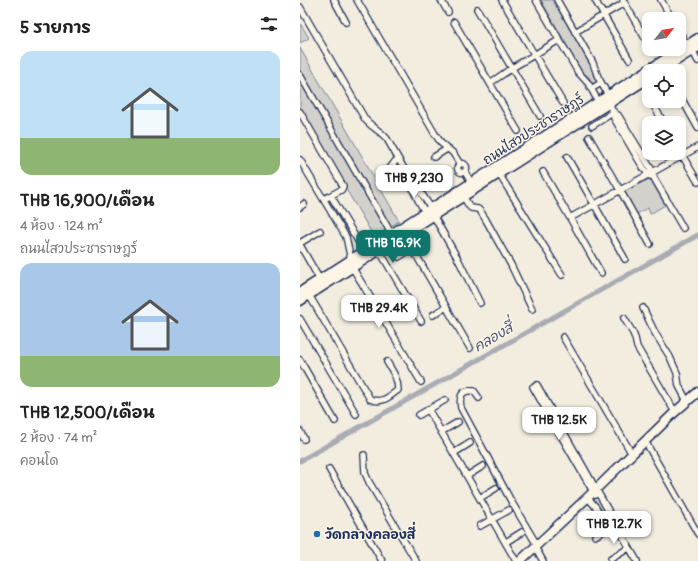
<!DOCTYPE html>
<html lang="th">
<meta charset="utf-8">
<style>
:root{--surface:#fff;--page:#f2f2f2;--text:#222;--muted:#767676;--accent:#0f766e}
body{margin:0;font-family:Pangolin,"Playpen Sans Thai",sans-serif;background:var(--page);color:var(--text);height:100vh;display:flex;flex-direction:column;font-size:15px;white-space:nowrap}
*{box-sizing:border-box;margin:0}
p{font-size:13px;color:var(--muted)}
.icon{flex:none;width:22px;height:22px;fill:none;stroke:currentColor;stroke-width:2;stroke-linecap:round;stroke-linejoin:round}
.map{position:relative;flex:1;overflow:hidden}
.details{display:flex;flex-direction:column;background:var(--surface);width:300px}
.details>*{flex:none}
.needle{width:26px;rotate:59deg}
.tools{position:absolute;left:342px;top:12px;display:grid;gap:8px}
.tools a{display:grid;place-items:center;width:44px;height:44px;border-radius:8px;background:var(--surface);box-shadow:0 2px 6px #0003;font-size:20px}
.price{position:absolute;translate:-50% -34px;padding:0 9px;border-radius:8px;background:#fff;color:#222;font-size:13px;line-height:26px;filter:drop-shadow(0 1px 2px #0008)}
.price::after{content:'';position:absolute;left:50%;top:24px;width:12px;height:9px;margin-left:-6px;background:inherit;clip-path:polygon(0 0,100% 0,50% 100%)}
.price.current{background:var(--accent);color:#fff}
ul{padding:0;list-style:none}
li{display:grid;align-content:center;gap:8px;height:212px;padding:0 20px}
li span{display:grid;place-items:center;height:124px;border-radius:12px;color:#555}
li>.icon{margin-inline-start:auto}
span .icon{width:72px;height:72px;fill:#fffc;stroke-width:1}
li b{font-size:17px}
h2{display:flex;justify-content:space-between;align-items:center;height:48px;padding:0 20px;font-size:17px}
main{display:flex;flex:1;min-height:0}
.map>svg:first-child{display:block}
</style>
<main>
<section class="details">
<h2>5 รายการ<svg class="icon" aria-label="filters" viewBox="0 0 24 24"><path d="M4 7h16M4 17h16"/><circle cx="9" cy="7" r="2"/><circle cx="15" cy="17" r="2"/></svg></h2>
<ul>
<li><span style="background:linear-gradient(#bfe0f5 70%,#8fb573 0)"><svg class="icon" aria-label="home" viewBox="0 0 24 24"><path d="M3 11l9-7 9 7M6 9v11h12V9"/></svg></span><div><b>THB 16,900/เดือน</b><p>4 ห้อง · 124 m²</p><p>ถนนไสวประชาราษฎร์</p></div></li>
<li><span style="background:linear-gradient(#a9c7e8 75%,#8fb573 0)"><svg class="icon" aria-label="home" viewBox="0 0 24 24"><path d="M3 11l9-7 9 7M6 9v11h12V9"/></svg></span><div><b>THB 12,500/เดือน</b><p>2 ห้อง · 74 m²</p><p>คอนโด</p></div></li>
</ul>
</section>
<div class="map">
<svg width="398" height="561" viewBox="0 0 398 561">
<rect width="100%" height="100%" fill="#f3ede0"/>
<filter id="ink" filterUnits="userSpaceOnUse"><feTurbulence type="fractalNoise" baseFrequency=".025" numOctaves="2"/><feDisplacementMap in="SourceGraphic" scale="8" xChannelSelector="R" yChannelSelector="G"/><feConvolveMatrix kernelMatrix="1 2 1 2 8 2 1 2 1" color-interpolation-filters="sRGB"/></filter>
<g filter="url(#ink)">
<path fill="#d3d1cc" stroke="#778095" d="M241,0h12l39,68 1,7 3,6 -1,2 -3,1 -3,-7 -7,-5z
M0,23l9,15 -9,5z
M0,48l99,173 -25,16 -74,-127z
M350,179l15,26 -15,9 -2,-6 -13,7 -12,-19 1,-4 10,-6z"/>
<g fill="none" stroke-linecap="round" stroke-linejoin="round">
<path stroke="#a9acb3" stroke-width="5" d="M0,461l398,-226"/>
<g stroke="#1b2f5e" stroke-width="8">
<path id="street" d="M34,0l12,22
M57,0l78,134 6,9 12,10 7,11
M141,0l7,12
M202,0l61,103
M236,0l42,72 10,11 10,18
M257,0l36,63 5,14 10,18
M295,0l34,59
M323,0l26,45
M361,0l11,19
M0,7l65,112c6,8 16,12 22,20l23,40c2,12 9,23 15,33
M177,9l63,107
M154,22l64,109
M379,31l8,14
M275,32l49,-29
M392,50l6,11
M0,75l91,158
M190,83l22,-15 47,-28
M291,89l10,-6
M379,94l19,34
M351,101l13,22
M309,104l5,10 4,1 35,57 1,6 29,50
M0,112l43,74 -1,3 -1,1 -17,9
M314,114v4l30,51 6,7
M292,126l22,-14
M289,137l31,53 30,54
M379,150l19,32
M134,157l13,-8
M267,157l27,47 31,55
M0,160l46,77 5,23
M157.5 168a4.5 4.5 0 1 1 9 0a4.5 4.5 0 1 1-9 0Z
M86,172c7,-5 6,-9 12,-13
M165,172l6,10
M243,172l27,46 31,55
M199,174l63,101
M110,179l4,3 17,26
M31,196l33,55
M163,196l6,10 2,2 7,1 3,3 5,8 25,45 21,44
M0,207l4,-3
M133,215l25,44 22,44
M270,218l128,-71
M104,234l66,114
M0,243l20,-12
M88,244l10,12 1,1 6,-4
M0,245l20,35
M79,250l42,71
M52,267l31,51 38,64
M9,295l61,104c12,5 19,-2 28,-9 0,-11 -5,-18 -11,-28
M343,308l12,25 15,24 7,16 2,13 8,15
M133,315l13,-8
M324,318l9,15 2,5 2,9 38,65
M0,319l56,95
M263,337l69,117
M0,360l35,61
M237,385l59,104 41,72
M233,387l62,108
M179,398l-5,-7c-13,-2 -15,6 -13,17l50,93 26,44
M128,409l88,152
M119,415l26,-15
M0,431l4,8
M141,432l17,-10
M345,441l53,93
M154,453l16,-10
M64,455l1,18 4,9 47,79
M29,469l53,92
M167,476l16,-10
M287,497l8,9 7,12 8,3 -3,-5
M180,498l16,-10
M180,526l29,-16
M295,536l18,-11
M206,542l16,-10
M235,547l8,14
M311,559l16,-10"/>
</g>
<g stroke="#1b2f5e" stroke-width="11">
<path id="secondary" d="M360,71l38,-24
M0,292l398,-254
M0,301l349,-223
M220,561l69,-65 86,-84 23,-20"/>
</g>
<use href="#street" stroke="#fcf5e5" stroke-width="5.5"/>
<use href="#secondary" stroke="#fcf5e5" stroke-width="8"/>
</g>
</g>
<circle fill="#1f6fb2" stroke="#fcf5e5" stroke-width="1.5" cx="17" cy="534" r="4"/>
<g text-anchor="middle" stroke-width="3" stroke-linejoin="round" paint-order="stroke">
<g font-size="13" fill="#1b2f5e" stroke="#fcf5e5">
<text transform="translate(233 129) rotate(-33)" y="5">ถนนไสวประชาราษฎร์</text>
</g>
<g font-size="13" font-weight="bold" fill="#1b2f5e" stroke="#fcf5e5" text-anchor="start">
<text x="25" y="539">วัดกลางคลองสี่</text>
</g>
<g font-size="14" font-style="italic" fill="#465478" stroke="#fcf5e5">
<text transform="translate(193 337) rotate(-30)" y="5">คลองสี่</text>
</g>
</g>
</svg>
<div class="tools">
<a><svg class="needle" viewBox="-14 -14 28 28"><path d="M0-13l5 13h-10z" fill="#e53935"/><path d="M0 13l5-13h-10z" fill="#767676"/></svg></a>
<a><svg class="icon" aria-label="locate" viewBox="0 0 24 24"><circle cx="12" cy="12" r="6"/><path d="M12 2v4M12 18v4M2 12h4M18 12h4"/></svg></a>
<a><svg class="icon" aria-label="layers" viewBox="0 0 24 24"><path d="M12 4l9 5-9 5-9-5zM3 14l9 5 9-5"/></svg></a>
</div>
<b class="price" style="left:114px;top:199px">THB 9,230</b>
<b class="price current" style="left:93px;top:264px">THB 16.9K</b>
<b class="price" style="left:79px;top:329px">THB 29.4K</b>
<b class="price" style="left:259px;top:441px">THB 12.5K</b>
<b class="price" style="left:314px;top:545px">THB 12.7K</b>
</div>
</main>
